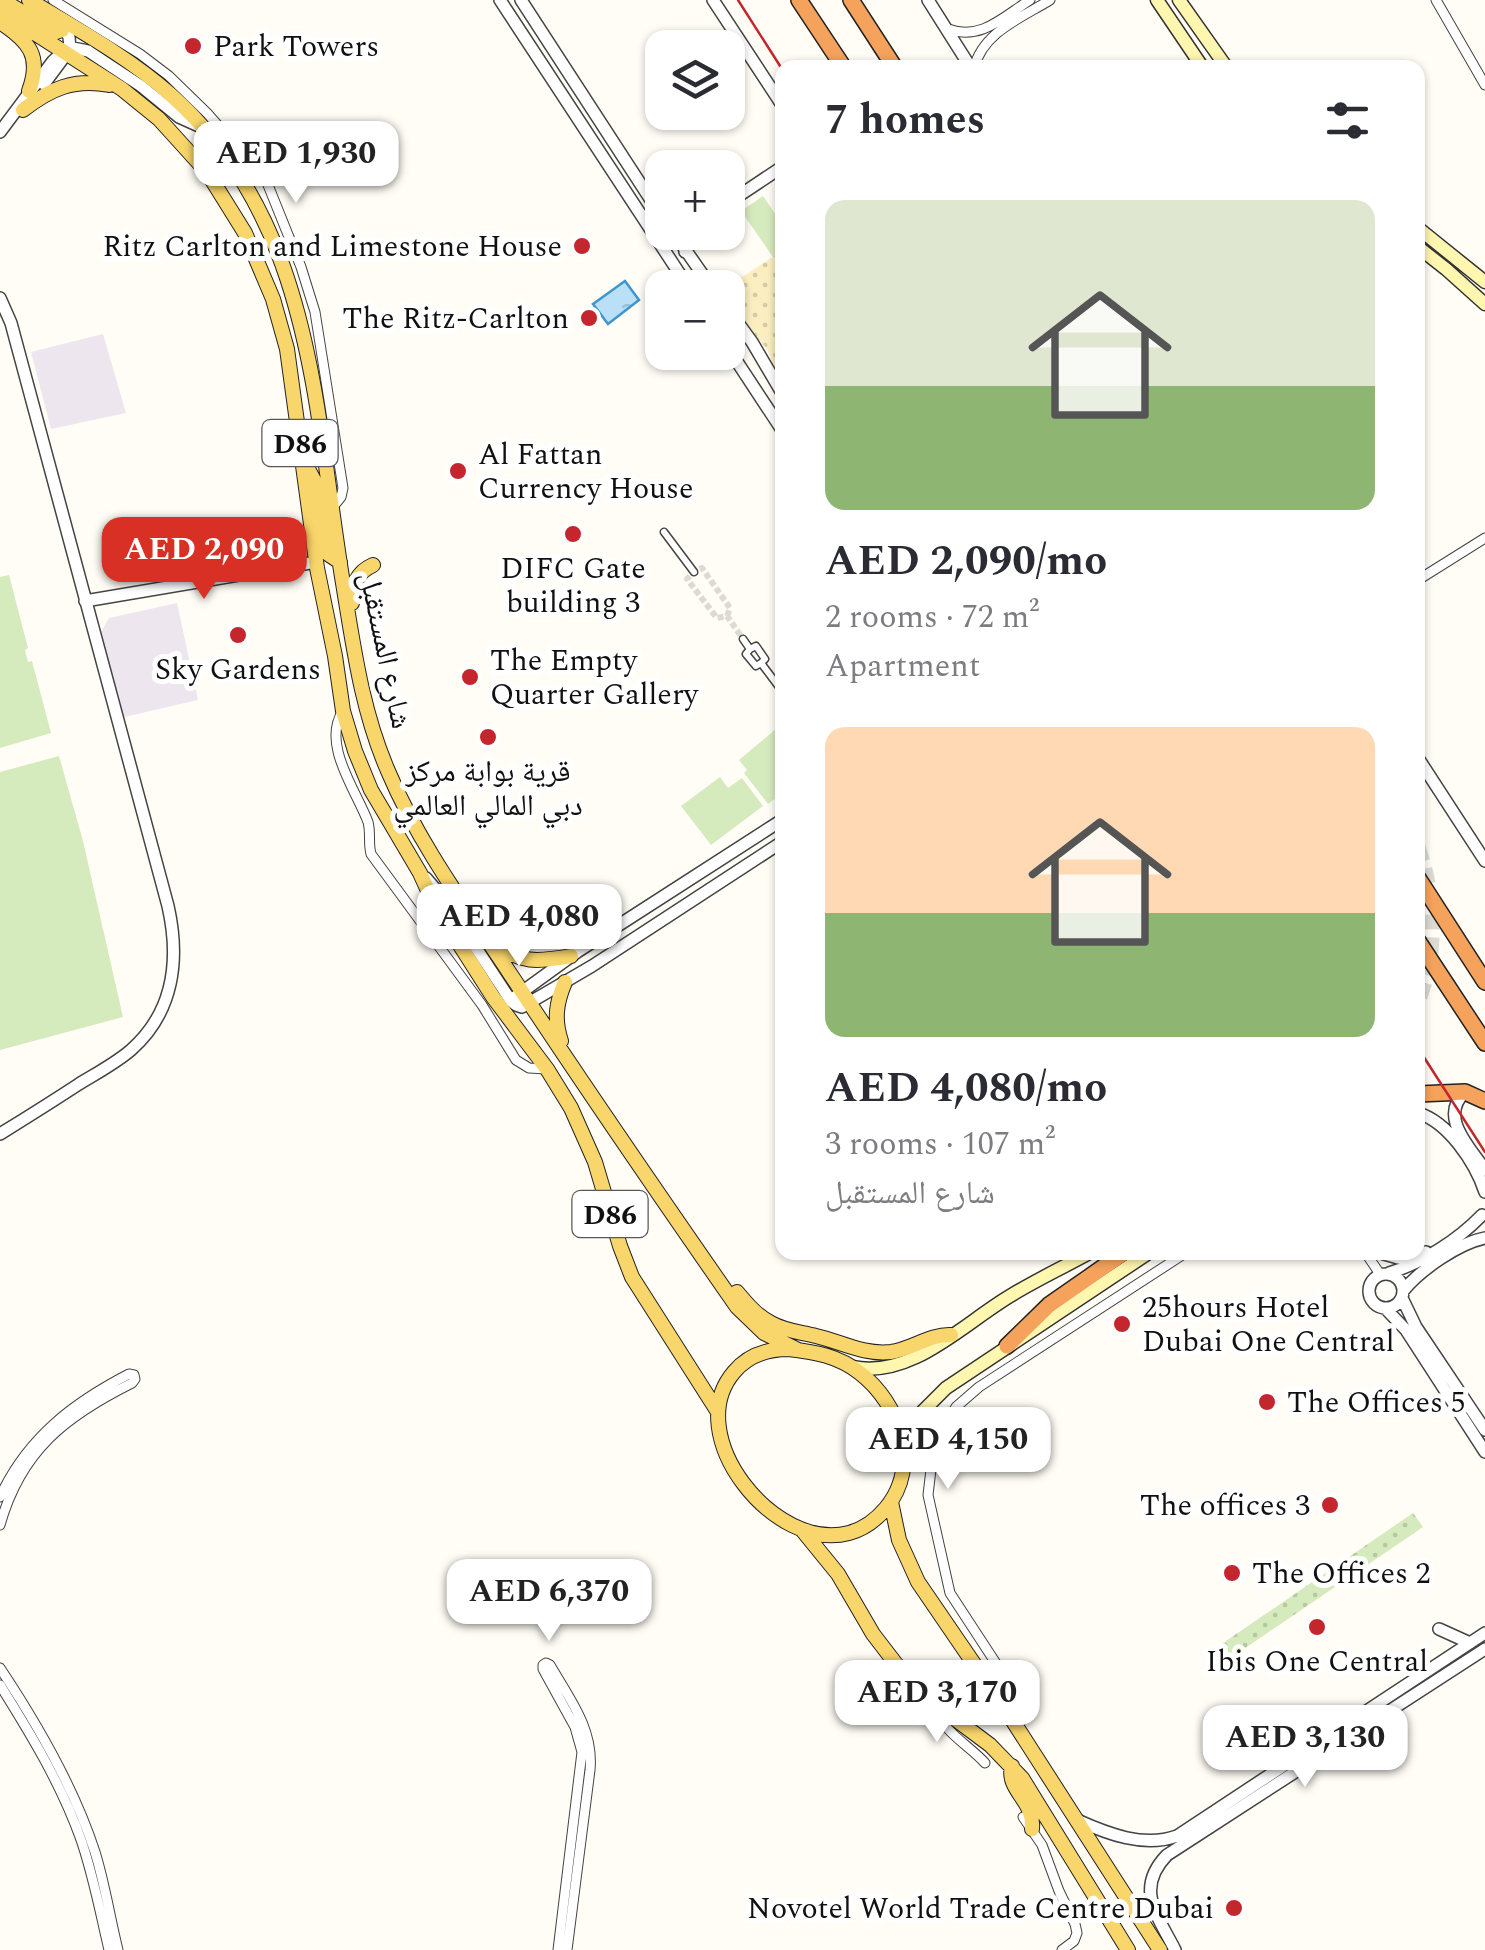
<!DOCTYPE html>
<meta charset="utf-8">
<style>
:root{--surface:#fff;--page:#f2f2f3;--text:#2b2b33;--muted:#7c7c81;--accent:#d93025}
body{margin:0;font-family:Spectral,"Noto Naskh Arabic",serif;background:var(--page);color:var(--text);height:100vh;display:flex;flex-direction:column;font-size:38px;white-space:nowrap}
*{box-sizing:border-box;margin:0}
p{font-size:32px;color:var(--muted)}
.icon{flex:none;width:55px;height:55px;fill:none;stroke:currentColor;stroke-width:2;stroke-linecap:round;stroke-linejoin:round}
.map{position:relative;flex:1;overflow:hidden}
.sheet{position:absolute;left:775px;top:60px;width:650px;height:1200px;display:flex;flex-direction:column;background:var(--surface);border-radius:20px;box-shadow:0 2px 8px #0004}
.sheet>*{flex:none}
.controls{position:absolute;left:645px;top:30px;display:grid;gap:20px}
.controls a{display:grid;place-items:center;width:100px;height:100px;border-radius:20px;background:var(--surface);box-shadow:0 2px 8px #0004;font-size:50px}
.price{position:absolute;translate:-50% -85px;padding:0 22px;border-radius:20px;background:#fff;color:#222;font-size:32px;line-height:65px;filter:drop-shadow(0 2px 5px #0008)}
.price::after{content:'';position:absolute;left:50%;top:60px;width:30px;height:22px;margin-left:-15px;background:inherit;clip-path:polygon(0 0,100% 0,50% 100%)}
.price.on{background:var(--accent);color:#fff}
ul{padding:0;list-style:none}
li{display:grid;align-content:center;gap:20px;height:530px;padding:0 50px}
li span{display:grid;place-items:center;height:310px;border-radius:20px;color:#555}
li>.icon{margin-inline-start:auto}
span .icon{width:180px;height:180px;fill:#fffc;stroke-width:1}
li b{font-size:42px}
h2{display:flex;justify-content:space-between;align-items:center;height:120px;padding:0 50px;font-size:42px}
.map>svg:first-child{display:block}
</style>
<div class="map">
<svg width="1485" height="1950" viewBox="0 0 1485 1950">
<defs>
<pattern id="sand-dots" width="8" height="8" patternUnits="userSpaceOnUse" patternTransform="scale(2.5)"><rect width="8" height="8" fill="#fbeec1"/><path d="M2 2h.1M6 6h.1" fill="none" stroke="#d6cba5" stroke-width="1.8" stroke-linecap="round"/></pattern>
<pattern id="park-dots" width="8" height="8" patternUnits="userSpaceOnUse" patternTransform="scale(2.5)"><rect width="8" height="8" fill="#d5ebbd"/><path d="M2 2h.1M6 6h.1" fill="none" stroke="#b6c8a1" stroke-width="1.8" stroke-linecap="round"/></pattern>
<pattern id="water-ripples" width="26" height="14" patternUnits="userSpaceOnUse" patternTransform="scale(2.5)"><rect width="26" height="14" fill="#b9e0f7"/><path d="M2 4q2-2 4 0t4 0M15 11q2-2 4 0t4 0" fill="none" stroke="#9ebfd3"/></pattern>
</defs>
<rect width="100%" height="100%" fill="#fffdf5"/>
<path fill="#eee6ef" d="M103,334l23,79 -75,16 -20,-77z
M177,603l21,97 -78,18 -19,-86 8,-14z"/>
<path fill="#d5ebbd" d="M763,196l19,28v27l-9,6 -32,-46z
M9,575l19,73 -3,2 3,12 4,-1 19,72 -51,15v-171z
M782,724v59l-5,14 -9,7 -24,-31 3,-3 -8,-10z
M59,756l24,85 40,176 -123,33v-278z
M720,777l8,11 14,-10 21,28 -52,39 -30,-39z"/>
<path fill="url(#sand-dots)" d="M782,251v133l-15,-35 -39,-45 -1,-17z"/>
<path fill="url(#park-dots)" d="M1413,1513l10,14 -207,141 -9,-14z"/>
<path fill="url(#water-ripples)" stroke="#3f96cf" stroke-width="2.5" d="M625,281l14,19 -31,24 -15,-20z"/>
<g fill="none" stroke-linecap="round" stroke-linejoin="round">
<path stroke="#dbdad3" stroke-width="6" stroke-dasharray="6 3" stroke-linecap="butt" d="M727,616l3,-8 -28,-40 -8,4 -7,7 30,39 10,-2 16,23"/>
<path stroke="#dbdad3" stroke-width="15" stroke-dasharray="15 8" stroke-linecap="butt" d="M1418,847c18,50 20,106 0,155"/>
<g stroke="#444" stroke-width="9">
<path id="pedestrian" d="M664,532l30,40
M743,639l7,10 -4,5 10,12 5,-3 21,28
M750,649l6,-3 9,13 -4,4"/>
</g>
<g stroke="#444" stroke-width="11">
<path id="minor" d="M53,0l87,54 29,22 38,37 59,67 35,87 14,45 28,176 -2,9 -8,10
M1436,0l49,85
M948,29c33,12 55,-12 82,-29
M974,68c9,-36 47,-50 76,-68
M1418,580l67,-42
M343,711c-22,33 13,79 25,111 3,11 0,21 3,32l111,151 34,55 13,8 17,1
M1365,1252l15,22
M0,1497c27,-59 73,-94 129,-123l5,1 1,4 -3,4c-66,33 -111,67 -132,142
M0,1668c38,57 74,119 95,184 10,32 15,66 23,98
M0,1685c30,48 60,97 80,152 13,36 20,75 29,113
M935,1704c4,26 33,40 50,59
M1011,1718c5,-18 -5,-30 -10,-47l-51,-78 -22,-98 4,-34 13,-38 11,-16 23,-20 208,-135
M1023,1817l19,28 17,46 16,33 2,9 -3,8 -12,9
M558,1950l24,-198 -7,-25 -32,-58v-4l3,-2 4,2c19,33 44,64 40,105l-23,180"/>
</g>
<g stroke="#444" stroke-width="14">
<path id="tertiary" d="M500,0l189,288
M521,0l141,217
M713,0l69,105
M928,0l43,68
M44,84l26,-35 -1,-12 -8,-14
M0,132l53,-71 15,-14 20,4 53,35 38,31 20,9
M728,203l54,-36
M673,232l39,56
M685,252l5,-20
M0,298l11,25 157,583c12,53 6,106 -37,144 -15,13 -34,23 -52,34 -26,17 -53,34 -79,50
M728,309l24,33 30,51
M728,348l54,82
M85,601l231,-39
M1418,758l67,103
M426,878l18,21 67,102 5,4 6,2 70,-41 190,-124
M515,997l62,-45 205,-132
M1465,1092c-27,25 5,55 20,78
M1418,1113c30,9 57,49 67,79
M1377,1252l21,6 28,-6
M1389,1273c33,-10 69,-33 93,-58
M1369 1291a17 17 0 1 1 34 0a17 17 0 1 1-34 0Z
M1403,1291c17,-21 56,-48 82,-53
M1402,1298l14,29 69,103
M1385,1308l21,22 79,122
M1439,1629l31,14
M1077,1820c31,14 67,28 100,16l308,-203
M1175,1950c-17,-34 -41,-61 -8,-95l318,-206"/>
</g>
<g stroke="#333" stroke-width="15">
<path id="secondary" d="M1157,0l46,68
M1179,0l48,68
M1418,228l67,54
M1418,247l28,22 39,35
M853,1367c58,12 110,-43 157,-71 26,-16 54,-29 81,-44
M903,1442l15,-26 28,-28 204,-136"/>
</g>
<g stroke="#222" stroke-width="16">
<path id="primary" d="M2,0l54,32 6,-2v-6
M29,0c48,29 99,57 141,94 142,126 144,310 172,483 11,66 19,132 46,194 30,71 77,135 119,198 75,114 152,226 230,338l27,26 34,17
M0,11l122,78 37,30 48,53 38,61 28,66 14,50 30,219 18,88 8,55 12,40 16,39 49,83 15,33 58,91 54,72 24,39 24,54 25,84 12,31 86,135
M0,22c29,19 42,34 29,69
M23,110c27,-21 51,-32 86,-25
M307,467l9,17 9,63 3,7 12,8
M352,603c2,-18 3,-30 21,-38
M492,942c28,22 46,20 79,14
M561,1041c-7,-21 -5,-38 4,-59
M737,1292c10,12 20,24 34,31 14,8 29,9 45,13 26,6 47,19 75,16 21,-3 39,-18 60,-17
M789,1349c26,3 50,7 71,24 40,31 61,92 26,135 -10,12 -22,21 -37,25 -74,20 -169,-98 -115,-161 14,-17 34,-23 55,-23z
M891,1502l8,38 19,42 93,136 149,232
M803,1531l35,43 35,60 23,30 39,40 55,41 32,33 106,172
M1012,1766c-6,25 23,34 20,63"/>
</g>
<g stroke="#222" stroke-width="18">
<path id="motorway" d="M799,0l45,68
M851,0l44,68
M1418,878l67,104
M1418,941l67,102
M1418,1094l47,-2 20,9
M1007,1346l42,-41 76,-53"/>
</g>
<use href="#pedestrian" stroke="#fff" stroke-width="6"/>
<use href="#minor" stroke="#fff" stroke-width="9"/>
<use href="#tertiary" stroke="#fff" stroke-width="11"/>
<use href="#secondary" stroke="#fff6b0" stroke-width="12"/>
<use href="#primary" stroke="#f9d66b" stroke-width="14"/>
<use href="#motorway" stroke="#f5a25d" stroke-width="15"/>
<path stroke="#c4262e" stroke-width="2.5" d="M738,0l44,69
M1418,1048l67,104"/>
</g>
<g fill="#c4262e" stroke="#fff" stroke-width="4">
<circle cx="193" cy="46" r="10"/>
<circle cx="582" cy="246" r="10"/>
<circle cx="589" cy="318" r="10"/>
<circle cx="458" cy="471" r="10"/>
<circle cx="573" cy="534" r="10"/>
<circle cx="238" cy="635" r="10"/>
<circle cx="470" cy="677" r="10"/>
<circle cx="488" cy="737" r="10"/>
<circle cx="1122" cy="1324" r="10"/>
<circle cx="1267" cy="1402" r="10"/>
<circle cx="1330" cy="1505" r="10"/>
<circle cx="1232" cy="1573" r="10"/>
<circle cx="1317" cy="1627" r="10"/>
<circle cx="1234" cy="1908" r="10"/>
</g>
<g text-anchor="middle" stroke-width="10" stroke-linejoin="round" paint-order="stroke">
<g fill="#fff" stroke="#585858" stroke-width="2.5">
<rect x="262.5" y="420" width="75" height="46" rx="8"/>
<rect x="572.5" y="1191" width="75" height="46" rx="8"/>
</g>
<g font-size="28" font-weight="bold" fill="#111">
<text x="300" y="453">D86</text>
<text x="610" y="1224">D86</text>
</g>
<g font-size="30" fill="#111" stroke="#fff" text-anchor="start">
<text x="213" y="56">Park Towers</text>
<text x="562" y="256" text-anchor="end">Ritz Carlton and Limestone House</text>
<text x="569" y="328" text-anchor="end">The Ritz-Carlton</text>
<text x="478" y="464">Al Fattan<tspan x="478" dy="34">Currency House</tspan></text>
<text x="573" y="578" text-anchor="middle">DIFC Gate<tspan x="573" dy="34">building 3</tspan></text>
<text x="490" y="670">The Empty<tspan x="490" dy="34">Quarter Gallery</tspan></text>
<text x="238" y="679" text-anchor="middle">Sky Gardens</text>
<text x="488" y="781" text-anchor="middle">قرية بوابة مركز<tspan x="488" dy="34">دبي المالي العالمي</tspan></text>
<text x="1142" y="1317">25hours Hotel<tspan x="1142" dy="34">Dubai One Central</tspan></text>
<text x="1287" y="1412">The Offices 5</text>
<text x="1310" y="1515" text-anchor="end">The offices 3</text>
<text x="1252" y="1583">The Offices 2</text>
<text x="1317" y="1671" text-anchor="middle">Ibis One Central</text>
<text x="1214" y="1918" text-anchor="end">Novotel World Trade Centre Dubai</text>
</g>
<g font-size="30" fill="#111" stroke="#fff">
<text transform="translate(386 650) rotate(78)" y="10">شارع المستقبل</text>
</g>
</g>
</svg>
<div class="controls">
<a><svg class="icon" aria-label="layers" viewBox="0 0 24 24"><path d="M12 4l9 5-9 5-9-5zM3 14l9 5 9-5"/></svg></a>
<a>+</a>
<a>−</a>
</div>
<b class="price" style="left:296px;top:206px">AED 1,930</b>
<b class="price on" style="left:204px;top:602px">AED 2,090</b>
<b class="price" style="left:519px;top:969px">AED 4,080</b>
<b class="price" style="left:948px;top:1492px">AED 4,150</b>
<b class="price" style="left:549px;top:1644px">AED 6,370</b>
<b class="price" style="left:937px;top:1745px">AED 3,170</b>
<b class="price" style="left:1305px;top:1790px">AED 3,130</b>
<section class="sheet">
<h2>7 homes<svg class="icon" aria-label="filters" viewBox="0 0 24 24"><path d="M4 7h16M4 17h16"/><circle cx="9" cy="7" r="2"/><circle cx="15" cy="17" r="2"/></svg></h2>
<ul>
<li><span style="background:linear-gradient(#dfe7d0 60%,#8fb573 0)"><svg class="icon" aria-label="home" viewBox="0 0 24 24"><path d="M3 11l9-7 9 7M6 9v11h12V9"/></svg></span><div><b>AED 2,090/mo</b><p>2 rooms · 72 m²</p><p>Apartment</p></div></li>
<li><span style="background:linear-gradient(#ffd9b3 60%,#8fb573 0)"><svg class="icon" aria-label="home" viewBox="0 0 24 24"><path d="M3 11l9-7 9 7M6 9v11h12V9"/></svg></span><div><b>AED 4,080/mo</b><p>3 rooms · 107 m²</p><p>شارع المستقبل</p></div></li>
</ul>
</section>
</div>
